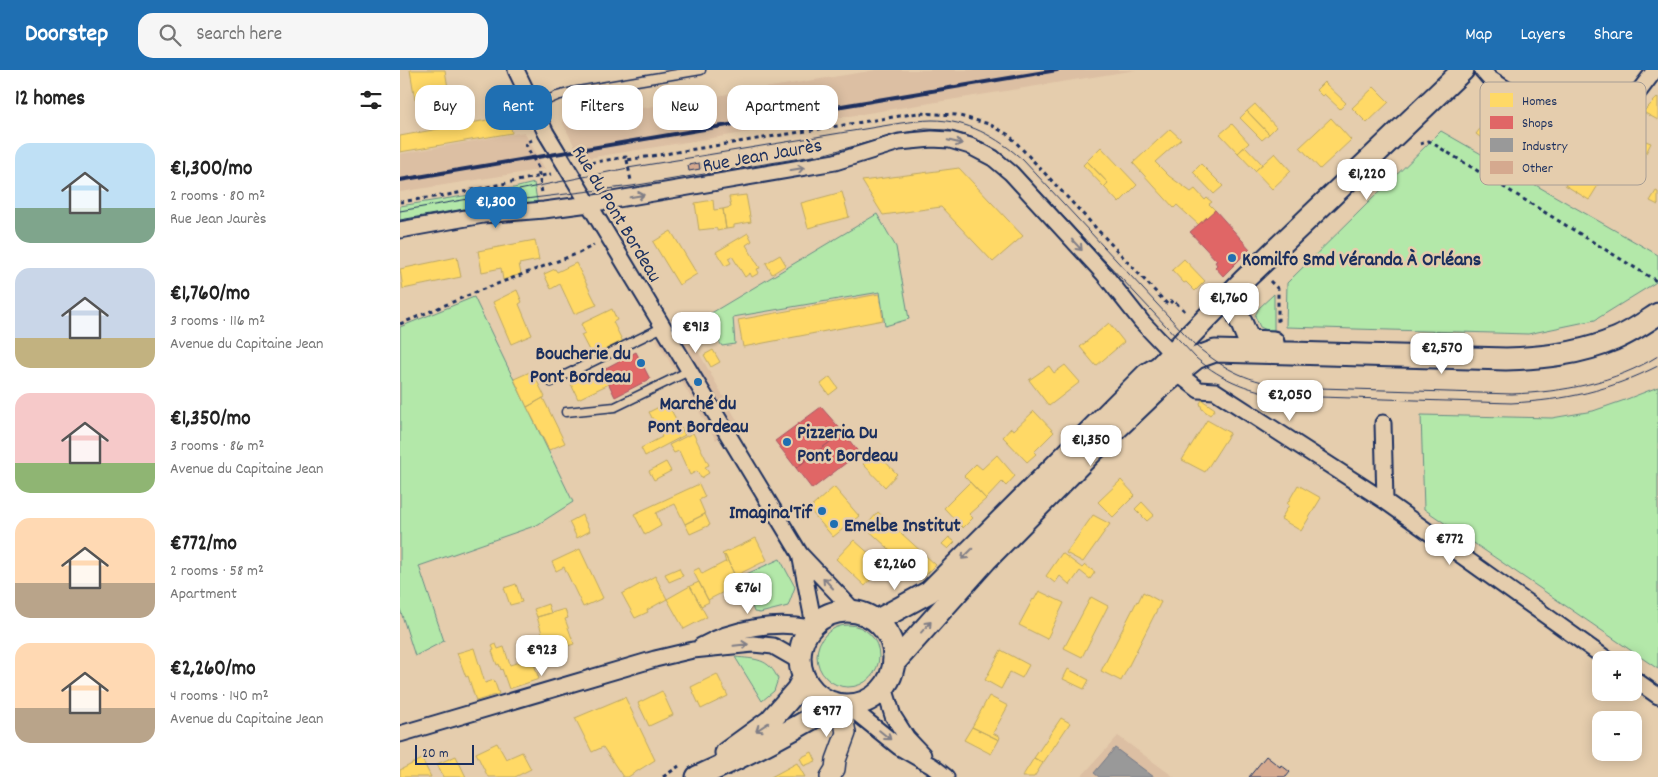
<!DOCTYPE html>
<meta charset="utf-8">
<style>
:root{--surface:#fff;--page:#f6f6f6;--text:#222;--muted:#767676;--accent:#1f6fb2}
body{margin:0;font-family:Dekko,sans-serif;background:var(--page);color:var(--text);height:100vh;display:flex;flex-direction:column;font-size:19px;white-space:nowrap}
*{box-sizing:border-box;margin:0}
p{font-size:16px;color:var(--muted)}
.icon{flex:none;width:28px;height:28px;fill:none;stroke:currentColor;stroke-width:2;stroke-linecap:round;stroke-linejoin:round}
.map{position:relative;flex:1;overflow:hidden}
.panel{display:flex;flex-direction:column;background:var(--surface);width:400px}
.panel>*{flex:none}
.banner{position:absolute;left:15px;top:15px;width:475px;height:45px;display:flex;gap:10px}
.fabs{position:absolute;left:1192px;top:581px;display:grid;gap:10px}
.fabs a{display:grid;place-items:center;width:50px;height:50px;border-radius:10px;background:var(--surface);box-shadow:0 2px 12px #0003;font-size:25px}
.scale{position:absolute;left:15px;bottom:12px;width:59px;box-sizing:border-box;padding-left:5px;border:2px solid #1b2f5e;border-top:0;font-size:14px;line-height:18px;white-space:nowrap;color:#1b2f5e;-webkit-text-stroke:4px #e5cdad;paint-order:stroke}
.price{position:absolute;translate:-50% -42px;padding:0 11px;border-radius:10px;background:#fff;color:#222;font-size:16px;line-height:32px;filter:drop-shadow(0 1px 2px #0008)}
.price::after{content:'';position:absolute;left:50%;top:30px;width:15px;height:11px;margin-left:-8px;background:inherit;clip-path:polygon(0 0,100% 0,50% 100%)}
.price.active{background:var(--accent);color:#fff}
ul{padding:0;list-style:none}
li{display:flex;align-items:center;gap:15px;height:125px;padding:0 15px}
li span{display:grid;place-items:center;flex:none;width:140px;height:100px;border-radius:15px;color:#555}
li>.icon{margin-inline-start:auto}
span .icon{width:60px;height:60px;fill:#fffc;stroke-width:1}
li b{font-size:21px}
h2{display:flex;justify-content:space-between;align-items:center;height:60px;padding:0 15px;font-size:21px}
.pill{padding:0 18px;border-radius:15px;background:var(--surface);box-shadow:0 2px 12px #0003;font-size:18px;line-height:45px}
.pill.active{background:var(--accent);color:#fff}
header{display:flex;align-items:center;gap:30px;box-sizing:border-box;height:70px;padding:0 25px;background:var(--accent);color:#fff}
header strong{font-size:24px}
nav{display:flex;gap:28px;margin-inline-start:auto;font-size:18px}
.search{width:350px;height:45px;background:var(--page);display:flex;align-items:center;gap:12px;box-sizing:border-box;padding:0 18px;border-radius:15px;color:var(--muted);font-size:19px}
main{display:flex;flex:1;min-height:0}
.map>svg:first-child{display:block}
</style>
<header>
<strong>Doorstep</strong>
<div class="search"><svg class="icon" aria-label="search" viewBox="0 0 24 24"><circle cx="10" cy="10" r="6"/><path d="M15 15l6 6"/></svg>Search here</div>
<nav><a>Map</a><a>Layers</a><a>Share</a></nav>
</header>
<main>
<section class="panel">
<h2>12 homes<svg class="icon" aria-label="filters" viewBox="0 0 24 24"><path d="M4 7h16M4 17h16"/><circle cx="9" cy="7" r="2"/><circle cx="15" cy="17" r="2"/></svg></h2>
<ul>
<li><span style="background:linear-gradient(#bfe0f5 65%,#7fa58c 0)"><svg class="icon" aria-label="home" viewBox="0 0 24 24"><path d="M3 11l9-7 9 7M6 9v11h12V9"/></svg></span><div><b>€1,300/mo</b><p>2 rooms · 80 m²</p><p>Rue Jean Jaurès</p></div></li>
<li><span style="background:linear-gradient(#c9d6e8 70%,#c2b280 0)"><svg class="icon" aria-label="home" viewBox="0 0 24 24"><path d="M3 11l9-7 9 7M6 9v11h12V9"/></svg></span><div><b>€1,760/mo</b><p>3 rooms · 116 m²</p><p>Avenue du Capitaine Jean</p></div></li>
<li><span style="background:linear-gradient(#f6c9c9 70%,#8fb573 0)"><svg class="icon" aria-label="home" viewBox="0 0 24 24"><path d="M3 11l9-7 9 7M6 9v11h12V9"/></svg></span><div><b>€1,350/mo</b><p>3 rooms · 86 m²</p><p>Avenue du Capitaine Jean</p></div></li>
<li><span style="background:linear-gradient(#ffd9b3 65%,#b9a48a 0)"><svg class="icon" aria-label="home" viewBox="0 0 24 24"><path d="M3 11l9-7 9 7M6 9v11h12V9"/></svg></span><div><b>€772/mo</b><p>2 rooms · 58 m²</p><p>Apartment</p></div></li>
<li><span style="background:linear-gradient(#ffd9b3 65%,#b9a48a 0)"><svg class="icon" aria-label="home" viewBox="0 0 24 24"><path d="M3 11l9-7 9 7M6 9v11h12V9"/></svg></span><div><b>€2,260/mo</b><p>4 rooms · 140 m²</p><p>Avenue du Capitaine Jean</p></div></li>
</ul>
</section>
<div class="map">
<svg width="1258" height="707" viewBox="0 0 1258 707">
<rect width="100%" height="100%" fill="#e5cdad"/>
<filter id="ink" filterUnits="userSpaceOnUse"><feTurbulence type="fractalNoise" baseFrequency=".02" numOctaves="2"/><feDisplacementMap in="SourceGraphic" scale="10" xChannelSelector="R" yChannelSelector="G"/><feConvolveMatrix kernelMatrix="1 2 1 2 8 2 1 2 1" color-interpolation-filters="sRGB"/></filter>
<g filter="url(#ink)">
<path fill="#dcbfa3" d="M476,0h260l-555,89 -19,-38z
M124,62l21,37 -145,23v-38z
M282,253l57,101 -23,16 -60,-101z
M718,666l56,41h-93z"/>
<path fill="#b3e8a9" stroke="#678c84" d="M1041,61l217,124v26l-63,39 -67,14 -242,-7 1,-44z
M134,113l4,23 -138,20v-20l114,-18z
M477,144l19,33 13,72 -24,7 -5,-34 -147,25 2,27 -13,2 -19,-28z
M874,224v36h-7l-7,-3 -5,-11 4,-8z
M74,227l99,205 -36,23 -118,41 25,75 -29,15 -15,-47v-282z
M1258,317v282l-234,-160 -3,-94 131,3 41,-7 29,-10z
M380,489l15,28 -7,19 -28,7 -6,-1 -12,-36z
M417 586a31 31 0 1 1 62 0a31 31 0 1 1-62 0Z
M335,587c20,2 34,1 43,22l-4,12 -12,10z"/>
<path fill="#ffd966" stroke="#bba664" d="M10,0h35l4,24 -34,6z
M924,12l22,21 -6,6 -16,-15 -2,2 -6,-6z
M974,17l15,15 -22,21 -15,-15z
M1258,27v23l-15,-8z
M855,34l21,23 -7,7 -22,-23z
M1095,39l16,12 -19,25 -16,-12z
M847,41l22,23 -7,6 -22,-22z
M109,46l3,17 -112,19v-16z
M931,48l20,22 -31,29 -20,-22z
M832,54l17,19 -11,10 -18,-19z
M770,59l11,10 -26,23 14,14 22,16 4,-3 10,11 2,-2 5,4 -3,2 6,6 -16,15 -22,-20 -3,3 -41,-45z
M1243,70l8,3 -8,16 -8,-4z
M845,76l17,18 -7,7 -17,-18z
M701,77l36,38 -18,18 -15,-16 4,-4 -21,-22z
M875,83l16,18 -19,18 -17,-18z
M1180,89l25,15 -16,26 -24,-15z
M687,91l21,22 -4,4 -21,-22z
M801,94l22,22 -9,8 -21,-22z
M559,98l64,68 -30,26 -52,-55 -58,8 -21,-34z
M1256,121l2,1v13l-8,-4z
M442,122l7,25 -41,11 -7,-25z
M346,125l5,27 -17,3v3l-8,1 -3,-20 8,-2 -2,-10z
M313,130l1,10 9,-1 3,20 -9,2v-3l-18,2 -4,-27z
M271,161l26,43 -18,11 -26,-43z
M348,163l4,8 -6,4 14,23 -3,1 2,4 -7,4 -2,-4 -5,4 -13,-21 -4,2 3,5 -6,3 -9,-14z
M135,170l4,20 -20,4 2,10 -18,6 -2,-12 -19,4 -4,-21z
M380,185l6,10 -14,9 -6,-11z
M57,187l4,20 -58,12 -3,-20z
M784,189l21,22 -10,10 -9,-9 -2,1 -12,-13z
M176,193l21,42 -23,9 -14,-30 -9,5 -7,-15 11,-5 2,3z
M117,220l5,12 -3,2 13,31 -21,9 -18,-42z
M479,224l4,26 -140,27 -5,-27z
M212,239l5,11 -4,2 10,20 -31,14 -11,-21 4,-2 -4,-9z
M709,253l15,19 -28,24 -16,-19z
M313,280l7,12 -9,5 -7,-12z
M665,295l15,17 -31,24 -20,-26 20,-14 5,7z
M202,300l7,14 -31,15 -7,-15z
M132,301l13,26 -18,10 -13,-28z
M430,307l8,11 -9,7 -8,-11z
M143,328l22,45 -16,7 -22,-43z
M802,330l13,9 -5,6 -8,-6 -2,-6z
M267,333l18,32 -40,21 -4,-8 21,-11 -13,-25z
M634,341l20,21 -20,20 2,2 -9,8 -24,-25 8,-9 3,2z
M807,350l23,13 -25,39 -23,-12z
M293,363l16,32 -4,2 4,6 -8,5 -4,-7 -7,4 -11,-24 -5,2 -5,-8z
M477,383l20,21 -12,13 -22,-23z
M597,385l18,21 -9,10 -4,-4 -16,17 -22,-23 12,-12 6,5z
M266,392l5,9 -17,9 -5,-9z
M721,410l14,15 -22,22 -15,-15z
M570,412l16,17 -17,15 4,4 -10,10 -19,-20z
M299,414l6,13 -6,3 6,14 -20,10 -10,-20 -19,9 5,13 -16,9 -11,-21z
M898,415l23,13 -20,33 -20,-12 8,-14 -2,-1z
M434,417l25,29 -26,21 -24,-28z
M742,432l12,13 -7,6 -12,-12z
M478,442l58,53 -14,14 -57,-52z
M305,444l5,11 -20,9 -5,-10z
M182,445l8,16 -13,7 -8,-16z
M693,445l17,9 -27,38 -17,-9z
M549,467l6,5 -7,7 -6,-5z
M356,468l11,22 -32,16 -10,-21 -1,1 -2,-2z
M454,470l29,26 -18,20 -29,-27z
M180,479l23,49 -20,9 -19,-40 -8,4 -4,-9z
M662,483l20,15 3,-3 10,7 -5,7 -10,-8 -10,14 -10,-9 -5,7 -9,-7z
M325,485l10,21 -2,1 4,8 -29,15 -15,-29 6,-3 3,6 23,-12 1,1 -2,-7z
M279,498l4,8 -14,6 -4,-8z
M255,506l12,23 -20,11 1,2 -13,6 -13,-24z
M299,512l10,20 -8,4 -11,-20z
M116,514l6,18 -12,3 -6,-17z
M290,516l17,31 -23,12 -17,-30z
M639,521l25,12 -17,36 -28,-14 14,-26 1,1z
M743,522l18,10 -40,79 -20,-10 36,-70 1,1z
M691,527l17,9 -26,51 -18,-9z
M148,534l3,9 -14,4 -3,-8z
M165,539l3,9 -3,1 9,25 -12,4 1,4 -14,4 -12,-39z
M96,574l2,5 6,-2 6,18 22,-7 7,21 -30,10 -7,-20 -1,1 -2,-6 -2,1 -5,-14 2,-1 -2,-4z
M74,578l11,35 9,-3 5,14 -23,7 -8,-25 -2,1 -9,-24z
M601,580l28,15 -7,13 -12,-6 -9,17 -16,-9z
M668,599l21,11 -5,9 -21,-10z
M317,604l11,22 -27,13 -10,-22z
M262,621l11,24 -24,11 -11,-23z
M589,626l19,10 -15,27 7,4 -1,3 -27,-13z
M225,627l30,63 -27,17h-5l-20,-30 -11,5 -17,-34z
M661,648l9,5 -27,40 -9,-5z
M572,657l27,13 -8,14 -27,-14z
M97,673l9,16 16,-7 9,17 -16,8h-27l-12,-24z
M412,682l4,9 -12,5 -4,-8z
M56,686l10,21h-23l-6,-13z
M634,688l9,5 -9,14h-12z
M22,689l9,18h-31v-7z
M397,693l8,14h-34z"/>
<path fill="#e06666" stroke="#a55664" d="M815,140l35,39 -27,27 -8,-9 2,-2 -2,-3 2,-1 -27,-29z
M236,282l14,27 -35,18 -13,-27z
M421,337l22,25 -47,36 -21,-27z
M443,362l16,21 -47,36 -16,-21z"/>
<path fill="#999" stroke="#737987" d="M715,678l39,29h-55l-5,-4z"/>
<path fill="#d5a98f" stroke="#1b2f5e" d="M325,89l1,5 -23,4 -1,-6z
M299,93l1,6 -11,2 -1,-6z
M866,686l14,11 1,-2 9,7 -4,5h-37z"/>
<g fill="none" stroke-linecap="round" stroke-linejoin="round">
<g stroke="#1b2f5e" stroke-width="11">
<path id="service" d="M133,36l24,-10 15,-4 129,-22
M151,312l112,-55
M166,342l49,-5 74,-36"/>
</g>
<g stroke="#1b2f5e" stroke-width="19">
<path id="minor" d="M116,0l30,63 254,421 55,58
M1082,0l7,8 29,19 41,18h38l43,-25 15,-20
M0,160l83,-15 61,-5 45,-6 246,-42 64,-20 33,-3 18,1 20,6 23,12 18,15 93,101 38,48 37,39
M777,303l22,17 16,1 170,110
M983,353l2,78 223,159
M400,484l14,71
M301,576c33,-18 73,-25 110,-18
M1234,609l24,17
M484,617l9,29 14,22 16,17
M447,635l52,42 33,19 14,11
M0,664l255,-75 38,-9 60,-6 20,2 28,16"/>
</g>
<g stroke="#1b2f5e" stroke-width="22">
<path id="tertiary" d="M430,707l5,-8 1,-9 10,-27 -5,-28"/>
</g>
<g stroke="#1b2f5e" stroke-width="25">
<path id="secondary" d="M834,235l15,36 24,1
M400 588a47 47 0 1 1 94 0a47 47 0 1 1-94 0Z
M476,551l53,-29 218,-218 12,-7 85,-87 219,-210
M494,593l92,-103 105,-107 69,-66 36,-29 19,-7 291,8c37,-1 74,-5 109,-20 15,-6 29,-16 43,-25
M326,683l44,-32 27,-31 7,-13
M297,707c48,-21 95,-46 139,-73"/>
</g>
<path stroke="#1b2f5e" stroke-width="3" stroke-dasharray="4 4" stroke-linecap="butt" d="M132,70l-7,3 13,25 4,25
M1020,74l9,-3 229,141
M227,90l4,21
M183,94l43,-7 1,3 291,-47 38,2 33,9 20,11 159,170
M0,132l48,-7 103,-21
M870,211l8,8v35
M770,233l3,-3 12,11
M0,254l81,-34 98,-37 15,-8
M263,707l16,-11"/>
<use href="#service" stroke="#e5cdad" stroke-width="8"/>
<use href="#minor" stroke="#e5cdad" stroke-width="15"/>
<use href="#tertiary" stroke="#e5cdad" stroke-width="19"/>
<use href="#secondary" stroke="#e5cdad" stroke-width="21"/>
<path stroke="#1b2f5e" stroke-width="1" d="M0,141l114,-20 114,-23 273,-45c10,-1 21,-3 31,-3 35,0 65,17 91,40l173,186c32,26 52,35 92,41l224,7c50,-2 103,-11 146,-38
M0,150l117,-20 115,-14 193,-32 77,-21 23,-4 23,1 18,5 17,7 17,11 17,14 179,191c27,23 56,34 92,38l223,7c56,-3 97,-12 147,-37"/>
<path stroke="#1b2f5e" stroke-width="4" d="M0,110l657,-110"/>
</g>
<defs><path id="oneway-shaft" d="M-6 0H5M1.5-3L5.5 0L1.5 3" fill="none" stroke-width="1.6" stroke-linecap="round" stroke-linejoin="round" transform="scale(1.25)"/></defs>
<g stroke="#807e86">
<use href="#oneway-shaft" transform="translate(555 72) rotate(13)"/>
<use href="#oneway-shaft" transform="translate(397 99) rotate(-9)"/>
<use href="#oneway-shaft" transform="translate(237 126) rotate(-10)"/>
<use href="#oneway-shaft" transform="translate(677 175) rotate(47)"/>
<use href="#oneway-shaft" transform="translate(567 484) rotate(135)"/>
<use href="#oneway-shaft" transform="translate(428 513) rotate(-133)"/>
<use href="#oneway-shaft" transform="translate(526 557) rotate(-48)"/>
<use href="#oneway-shaft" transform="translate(341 575) rotate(-6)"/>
<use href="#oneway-shaft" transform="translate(362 657) rotate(146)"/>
<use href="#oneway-shaft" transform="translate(485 665) rotate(39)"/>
</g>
</g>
<g fill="#1f6fb2" stroke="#e5cdad" stroke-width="2">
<circle cx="832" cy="188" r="5"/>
<circle cx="241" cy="293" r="5"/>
<circle cx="298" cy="312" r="5"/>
<circle cx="387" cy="372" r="5"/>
<circle cx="422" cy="441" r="5"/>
<circle cx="434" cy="454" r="5"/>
</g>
<g text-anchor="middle" stroke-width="5" stroke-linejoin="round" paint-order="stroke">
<g font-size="20" fill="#1b2f5e" stroke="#e5cdad">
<text transform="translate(362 84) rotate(-10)" y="7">Rue Jean Jaurès</text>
<text transform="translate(218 143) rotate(59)" y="7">Rue du Pont Bordeau</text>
</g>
<g font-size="20" font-weight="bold" fill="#1b2f5e" stroke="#e5cdad" text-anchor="start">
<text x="842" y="195">Komilfo Smd Véranda À Orléans</text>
<text x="231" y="289" text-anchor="end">Boucherie du<tspan x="231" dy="23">Pont Bordeau</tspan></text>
<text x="298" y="339" text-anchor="middle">Marché du<tspan x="298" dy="23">Pont Bordeau</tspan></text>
<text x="397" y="368">Pizzeria Du<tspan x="397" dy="23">Pont Bordeau</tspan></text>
<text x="412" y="448" text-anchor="end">Imagina'Tif</text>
<text x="444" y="461">Emelbe Institut</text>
</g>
</g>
<rect x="1080" y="12" width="166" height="103" rx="8" fill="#e5cdad" stroke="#a89e95" stroke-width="1"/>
<rect x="1090" y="23" width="23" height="14" fill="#ffd966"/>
<rect x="1090" y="46" width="23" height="13" fill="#e06666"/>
<rect x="1090" y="68" width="23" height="14" fill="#999"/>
<rect x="1090" y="91" width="23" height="13" fill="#d5a98f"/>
<g font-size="14" fill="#1b2f5e">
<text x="1122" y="35">Homes</text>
<text x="1122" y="57">Shops</text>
<text x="1122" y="80">Industry</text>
<text x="1122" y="102">Other</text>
</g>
</svg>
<div class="fabs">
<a>+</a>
<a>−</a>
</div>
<div class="scale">20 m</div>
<b class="price" style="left:967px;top:131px">€1,220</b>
<b class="price active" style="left:96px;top:159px">€1,300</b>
<b class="price" style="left:829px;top:255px">€1,760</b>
<b class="price" style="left:296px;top:284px">€913</b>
<b class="price" style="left:1042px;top:305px">€2,570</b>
<b class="price" style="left:890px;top:352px">€2,050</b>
<b class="price" style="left:691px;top:397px">€1,350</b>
<b class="price" style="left:1050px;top:496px">€772</b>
<b class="price" style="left:495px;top:521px">€2,260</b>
<b class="price" style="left:348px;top:545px">€761</b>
<b class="price" style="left:142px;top:607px">€923</b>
<b class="price" style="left:427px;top:668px">€977</b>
<div class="banner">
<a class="pill">Buy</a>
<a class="pill active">Rent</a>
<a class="pill">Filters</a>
<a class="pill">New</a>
<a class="pill">Apartment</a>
</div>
</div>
</main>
